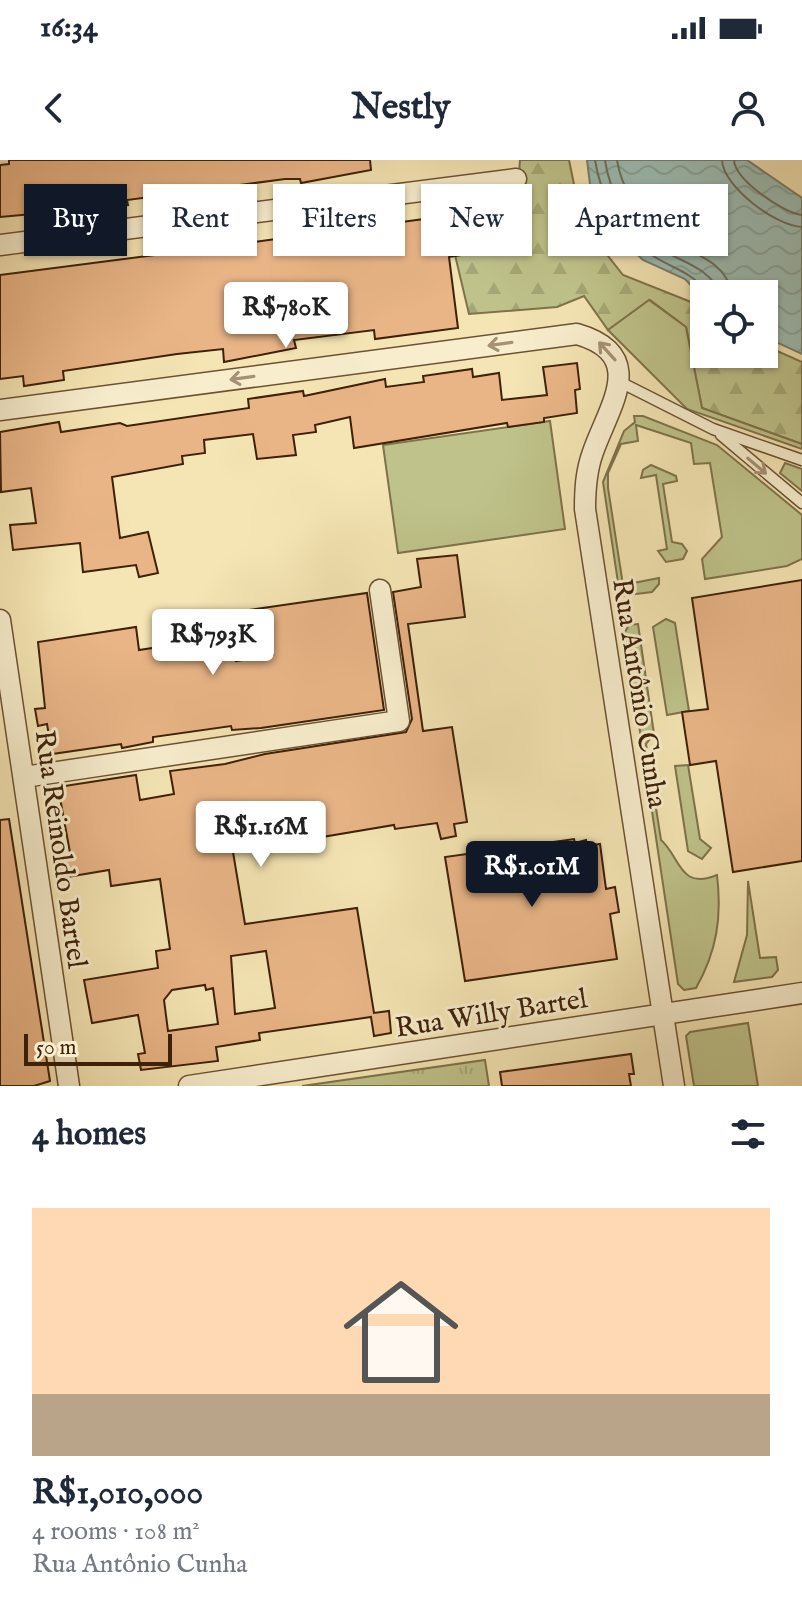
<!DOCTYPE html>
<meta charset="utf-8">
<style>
:root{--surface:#fff;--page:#f2f2f3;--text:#1f2937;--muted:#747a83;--line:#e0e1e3;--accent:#111827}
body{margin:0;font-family:"IM FELL English",serif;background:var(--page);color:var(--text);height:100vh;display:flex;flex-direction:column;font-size:30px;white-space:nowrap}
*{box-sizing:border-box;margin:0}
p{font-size:26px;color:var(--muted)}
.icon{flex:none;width:44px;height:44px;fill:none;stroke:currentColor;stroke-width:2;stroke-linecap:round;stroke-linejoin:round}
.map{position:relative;height:926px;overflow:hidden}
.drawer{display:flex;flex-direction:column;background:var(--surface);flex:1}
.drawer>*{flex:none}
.top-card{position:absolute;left:24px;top:24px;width:754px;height:72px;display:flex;gap:16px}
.tools{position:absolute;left:690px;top:120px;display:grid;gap:16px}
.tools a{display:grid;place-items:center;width:88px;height:88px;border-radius:0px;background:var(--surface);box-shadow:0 2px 6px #0004;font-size:40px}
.scale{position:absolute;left:24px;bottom:20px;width:148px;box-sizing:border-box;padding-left:8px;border:4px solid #3f2008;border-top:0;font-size:22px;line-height:28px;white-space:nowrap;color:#3f2008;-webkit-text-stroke:6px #f8eece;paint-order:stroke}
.price{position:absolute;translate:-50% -68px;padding:0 18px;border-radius:8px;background:#fff;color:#222;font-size:26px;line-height:52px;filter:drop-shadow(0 2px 4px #0008)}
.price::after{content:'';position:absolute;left:50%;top:48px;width:24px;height:18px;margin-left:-12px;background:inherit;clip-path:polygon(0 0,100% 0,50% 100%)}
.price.active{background:var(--accent);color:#fff}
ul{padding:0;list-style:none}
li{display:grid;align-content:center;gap:16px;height:424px;padding:0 32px}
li+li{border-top:2px solid var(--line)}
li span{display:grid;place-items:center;height:248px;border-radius:0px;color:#555}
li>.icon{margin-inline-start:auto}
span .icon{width:144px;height:144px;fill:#fffc;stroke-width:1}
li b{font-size:34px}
h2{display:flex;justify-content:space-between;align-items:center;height:96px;padding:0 32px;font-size:34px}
.chip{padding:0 28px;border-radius:0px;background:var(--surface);box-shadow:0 2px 6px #0004;font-size:28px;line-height:72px}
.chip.active{background:var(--accent);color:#fff}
.status{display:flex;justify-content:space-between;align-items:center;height:56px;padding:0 40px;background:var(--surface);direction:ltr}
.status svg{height:22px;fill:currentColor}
header{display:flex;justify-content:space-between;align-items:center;height:104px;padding:0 32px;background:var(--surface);font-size:36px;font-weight:700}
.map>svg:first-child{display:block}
</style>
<div class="status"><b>16:34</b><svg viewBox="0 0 49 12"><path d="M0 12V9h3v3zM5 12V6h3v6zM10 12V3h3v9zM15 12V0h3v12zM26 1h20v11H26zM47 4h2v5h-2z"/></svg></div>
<header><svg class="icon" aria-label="back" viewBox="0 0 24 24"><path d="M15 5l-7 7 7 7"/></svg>Nestly<svg class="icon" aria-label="person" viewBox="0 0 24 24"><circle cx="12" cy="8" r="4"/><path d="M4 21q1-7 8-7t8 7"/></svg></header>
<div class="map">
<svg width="802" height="926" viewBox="0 0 802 926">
<defs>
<pattern id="grass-tufts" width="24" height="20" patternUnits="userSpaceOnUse" patternTransform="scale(2)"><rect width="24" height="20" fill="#bfc38b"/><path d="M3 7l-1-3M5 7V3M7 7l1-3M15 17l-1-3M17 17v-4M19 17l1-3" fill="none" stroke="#a5a776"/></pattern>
<pattern id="forest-firs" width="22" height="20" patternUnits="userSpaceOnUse" patternTransform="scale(2)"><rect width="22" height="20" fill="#bfc38b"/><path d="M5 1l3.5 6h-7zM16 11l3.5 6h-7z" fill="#a5a776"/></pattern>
<pattern id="water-waves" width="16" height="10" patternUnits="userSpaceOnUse" patternTransform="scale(2)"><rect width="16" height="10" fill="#9dbdb4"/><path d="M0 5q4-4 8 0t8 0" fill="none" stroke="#88a299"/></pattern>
</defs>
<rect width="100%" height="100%" fill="#f5e5b4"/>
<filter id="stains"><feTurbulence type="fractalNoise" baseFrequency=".0025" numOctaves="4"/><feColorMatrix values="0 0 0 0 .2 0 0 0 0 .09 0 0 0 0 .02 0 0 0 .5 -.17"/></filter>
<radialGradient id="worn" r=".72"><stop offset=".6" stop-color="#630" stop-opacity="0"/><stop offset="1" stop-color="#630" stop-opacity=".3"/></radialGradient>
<path fill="url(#grass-tufts)" stroke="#7f724a" stroke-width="2" d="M485,900l4,26h-187z"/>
<path fill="url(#forest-firs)" stroke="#7f724a" stroke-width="2" d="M520,0h49l13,63 41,52 68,27 13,10v42h60v-9l38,17v82l-100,-36 -16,-81 -36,-27 -42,30 -24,-34 -27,11 -88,7 -14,-59 51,-2 8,-13z"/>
<path fill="#bfc38b" stroke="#7f724a" stroke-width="2" d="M649,140l37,27 16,81 100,36v5l-115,-40 -79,-79z
M634,256h9l74,29 85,70v44l-15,7 -82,13 -3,-20 20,-22 -12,-74 -16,1 -3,-21 -55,-18 2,16 -17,3 -13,29v15l15,97 36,-7v6l-7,8 -32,4 -17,-114 21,-51 11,-9z
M550,261l15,108 -167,24 -15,-108z
M785,303l17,6v22l-22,-18z
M651,305l25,11 1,5 -14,3 9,58 10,2 5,7 -4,8 -17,3 -8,-11 9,-2 -11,-74 -15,3 2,-8z
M666,459l9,4 14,88 -22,4 -14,-88z
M638,464l16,110 -8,10 15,96c19,16 18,51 56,35 5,42 0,76 -21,113l-12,2 -6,-6 -53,-352 4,-7z
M688,605l12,74 11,9 -9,11 -14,-8 -13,-85z
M748,721l12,77 16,-1 2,13 -6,7 -38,5 13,-47z
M748,863l10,63h-64l-8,-50 4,-4z"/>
<path fill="url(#water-waves)" stroke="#777e6f" stroke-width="2" d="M587,0h160l55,38v156l-28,-13 -10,1v-48h-60v5l-19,-20 -42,-19 -21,-20 -32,-56z"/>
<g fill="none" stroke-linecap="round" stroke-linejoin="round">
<path stroke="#6e6e5e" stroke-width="2" d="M595,0c5,33 25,75 55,94 26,17 36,14 60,40
M605,0c4,30 23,66 48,84 24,18 54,20 68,50
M617,0c4,26 22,57 42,73 25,20 64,22 74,61
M722,0c1,27 54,66 80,67
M734,0c1,20 49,53 68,55"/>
</g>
<path fill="#e9b587" stroke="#3f2008" stroke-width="2" fill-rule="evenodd" d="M9,0h361l1,10 -70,13 -1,-4h-15l-158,21 1,5 -22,2 -1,-8 -39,4 -13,2 1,7 -54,5v-52l9,-1z
M494,44l2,10 28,-5 4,22 -25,8 1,9 -55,9 9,71 -83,11 -1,-9 -80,10 2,8 -72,14 -1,-13 -46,5 -114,17 1,9 -40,6 -1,-10 -23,3v-104l186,-24v3l61,-5v-6l199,-27z
M577,203l3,26 -5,1 2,23 -33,5v4l-36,5 -1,-4 -153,25 -4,-31 -35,8 1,7 -23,3 3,20 -39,4 -4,-25 -49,6 1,13 -23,3 1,8 -71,13 8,61 28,-6 10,41 -19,4 -3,-12 -53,7 -3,-29 -67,7 -3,-25 26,-2 -5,-35 -30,4 -1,-60 59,-10 2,10 59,-9 7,3 122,-18 -1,-9 55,-8 1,5 81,-17 1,8 38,-5 -1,-6 49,-7 1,8 26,-4 3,27 45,-5 -4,-28z
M457,395l8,62 -57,7 15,107 29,-4 15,95 -13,2 2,12 -15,3 -4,-16 -42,6 -1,-4 -161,27 12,72 112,-16 17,105 15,-2 2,22 -17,3 -3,-19 -112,16 1,7 -44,7 2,14 -77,9 -3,-16 7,-1 -7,-38 -46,8 -8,-43 74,-12 -2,-17 14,-2 -10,-70 -49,7 -2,-16 -48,8 -3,-18 13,-2 -13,-71 78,-12 4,25 34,-6 -4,-23 55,-7 40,-10 141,-22 6,-13 -19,-127 28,-5 -4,-28zM266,791l9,57 -40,6 -4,-58zM205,825l1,5 7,-2 5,36 -50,7 -4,-31 8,-10z
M802,420v281l-69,11 -17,-111 -26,4 -8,-53 26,-3 -16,-111z
M367,433l17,117 -123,18 -29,2 -1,-4 -78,11v5l-31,6 -1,-4 -69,10 -5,-30 -9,2 -3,-17 10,-1 -7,-66 98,-15 3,23 79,-12 -4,-23zM268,463l5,32 -37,6 -5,-33z
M9,659l41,262 -16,5h-34v-266z
M574,679l1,4 11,-3 1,6 13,-2 6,45 9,-2 4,25 -9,2 7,45 -152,22 -20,-124z
M631,894l3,20h-5l2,12h-129l-2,-14z"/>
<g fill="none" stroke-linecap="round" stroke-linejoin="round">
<g stroke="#6c5133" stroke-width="13">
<path id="service" d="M620,222l93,47 89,31
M721,275l81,68"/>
</g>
<g stroke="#6c5133" stroke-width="23">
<path id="minor" d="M0,85l516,-66
M0,250l577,-76c72,21 32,72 16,118 -7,19 -8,37 -8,57l89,577
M0,460l69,466
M24,617l375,-56 -19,-131
M189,926l613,-93"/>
</g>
<use href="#service" stroke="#f8eece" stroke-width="10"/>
<use href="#minor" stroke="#f8eece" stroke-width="20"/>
</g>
<defs><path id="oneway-shaft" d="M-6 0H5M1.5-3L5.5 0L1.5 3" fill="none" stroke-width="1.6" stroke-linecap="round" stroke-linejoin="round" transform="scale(2)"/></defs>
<g stroke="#a59175">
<use href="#oneway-shaft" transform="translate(500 184) rotate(172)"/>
<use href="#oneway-shaft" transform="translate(607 191) rotate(-132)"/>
<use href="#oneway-shaft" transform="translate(242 218) rotate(172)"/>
<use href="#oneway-shaft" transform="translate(757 306) rotate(40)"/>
</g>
<g text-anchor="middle" stroke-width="6" stroke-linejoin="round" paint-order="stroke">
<g font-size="28" fill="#3f2008" stroke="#f8eece">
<text transform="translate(641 533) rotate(81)" y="10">Rua Antônio Cunha</text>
<text transform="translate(62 689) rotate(82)" y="10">Rua Reinoldo Bartel</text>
<text transform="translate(491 852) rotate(-9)" y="10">Rua Willy Bartel</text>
</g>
</g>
<rect width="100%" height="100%" filter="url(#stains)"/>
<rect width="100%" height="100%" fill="url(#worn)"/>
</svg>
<div class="tools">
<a><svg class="icon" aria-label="locate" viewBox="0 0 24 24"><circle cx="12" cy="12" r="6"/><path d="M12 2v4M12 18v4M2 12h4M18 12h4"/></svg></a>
</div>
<div class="scale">50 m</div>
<b class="price" style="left:286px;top:190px">R$780K</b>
<b class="price" style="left:213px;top:517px">R$793K</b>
<b class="price" style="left:261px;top:709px">R$1.16M</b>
<b class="price active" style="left:532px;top:749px">R$1.01M</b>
<div class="top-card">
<a class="chip active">Buy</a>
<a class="chip">Rent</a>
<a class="chip">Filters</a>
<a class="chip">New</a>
<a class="chip">Apartment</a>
</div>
</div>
<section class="drawer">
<h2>4 homes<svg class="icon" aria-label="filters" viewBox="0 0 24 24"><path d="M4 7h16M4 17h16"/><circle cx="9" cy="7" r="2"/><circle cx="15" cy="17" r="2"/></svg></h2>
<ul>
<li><span style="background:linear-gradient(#ffd9b3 75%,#b9a48a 0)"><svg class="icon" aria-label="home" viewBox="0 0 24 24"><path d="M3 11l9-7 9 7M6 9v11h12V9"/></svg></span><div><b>R$1,010,000</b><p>4 rooms · 108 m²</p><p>Rua Antônio Cunha</p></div></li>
</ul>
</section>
